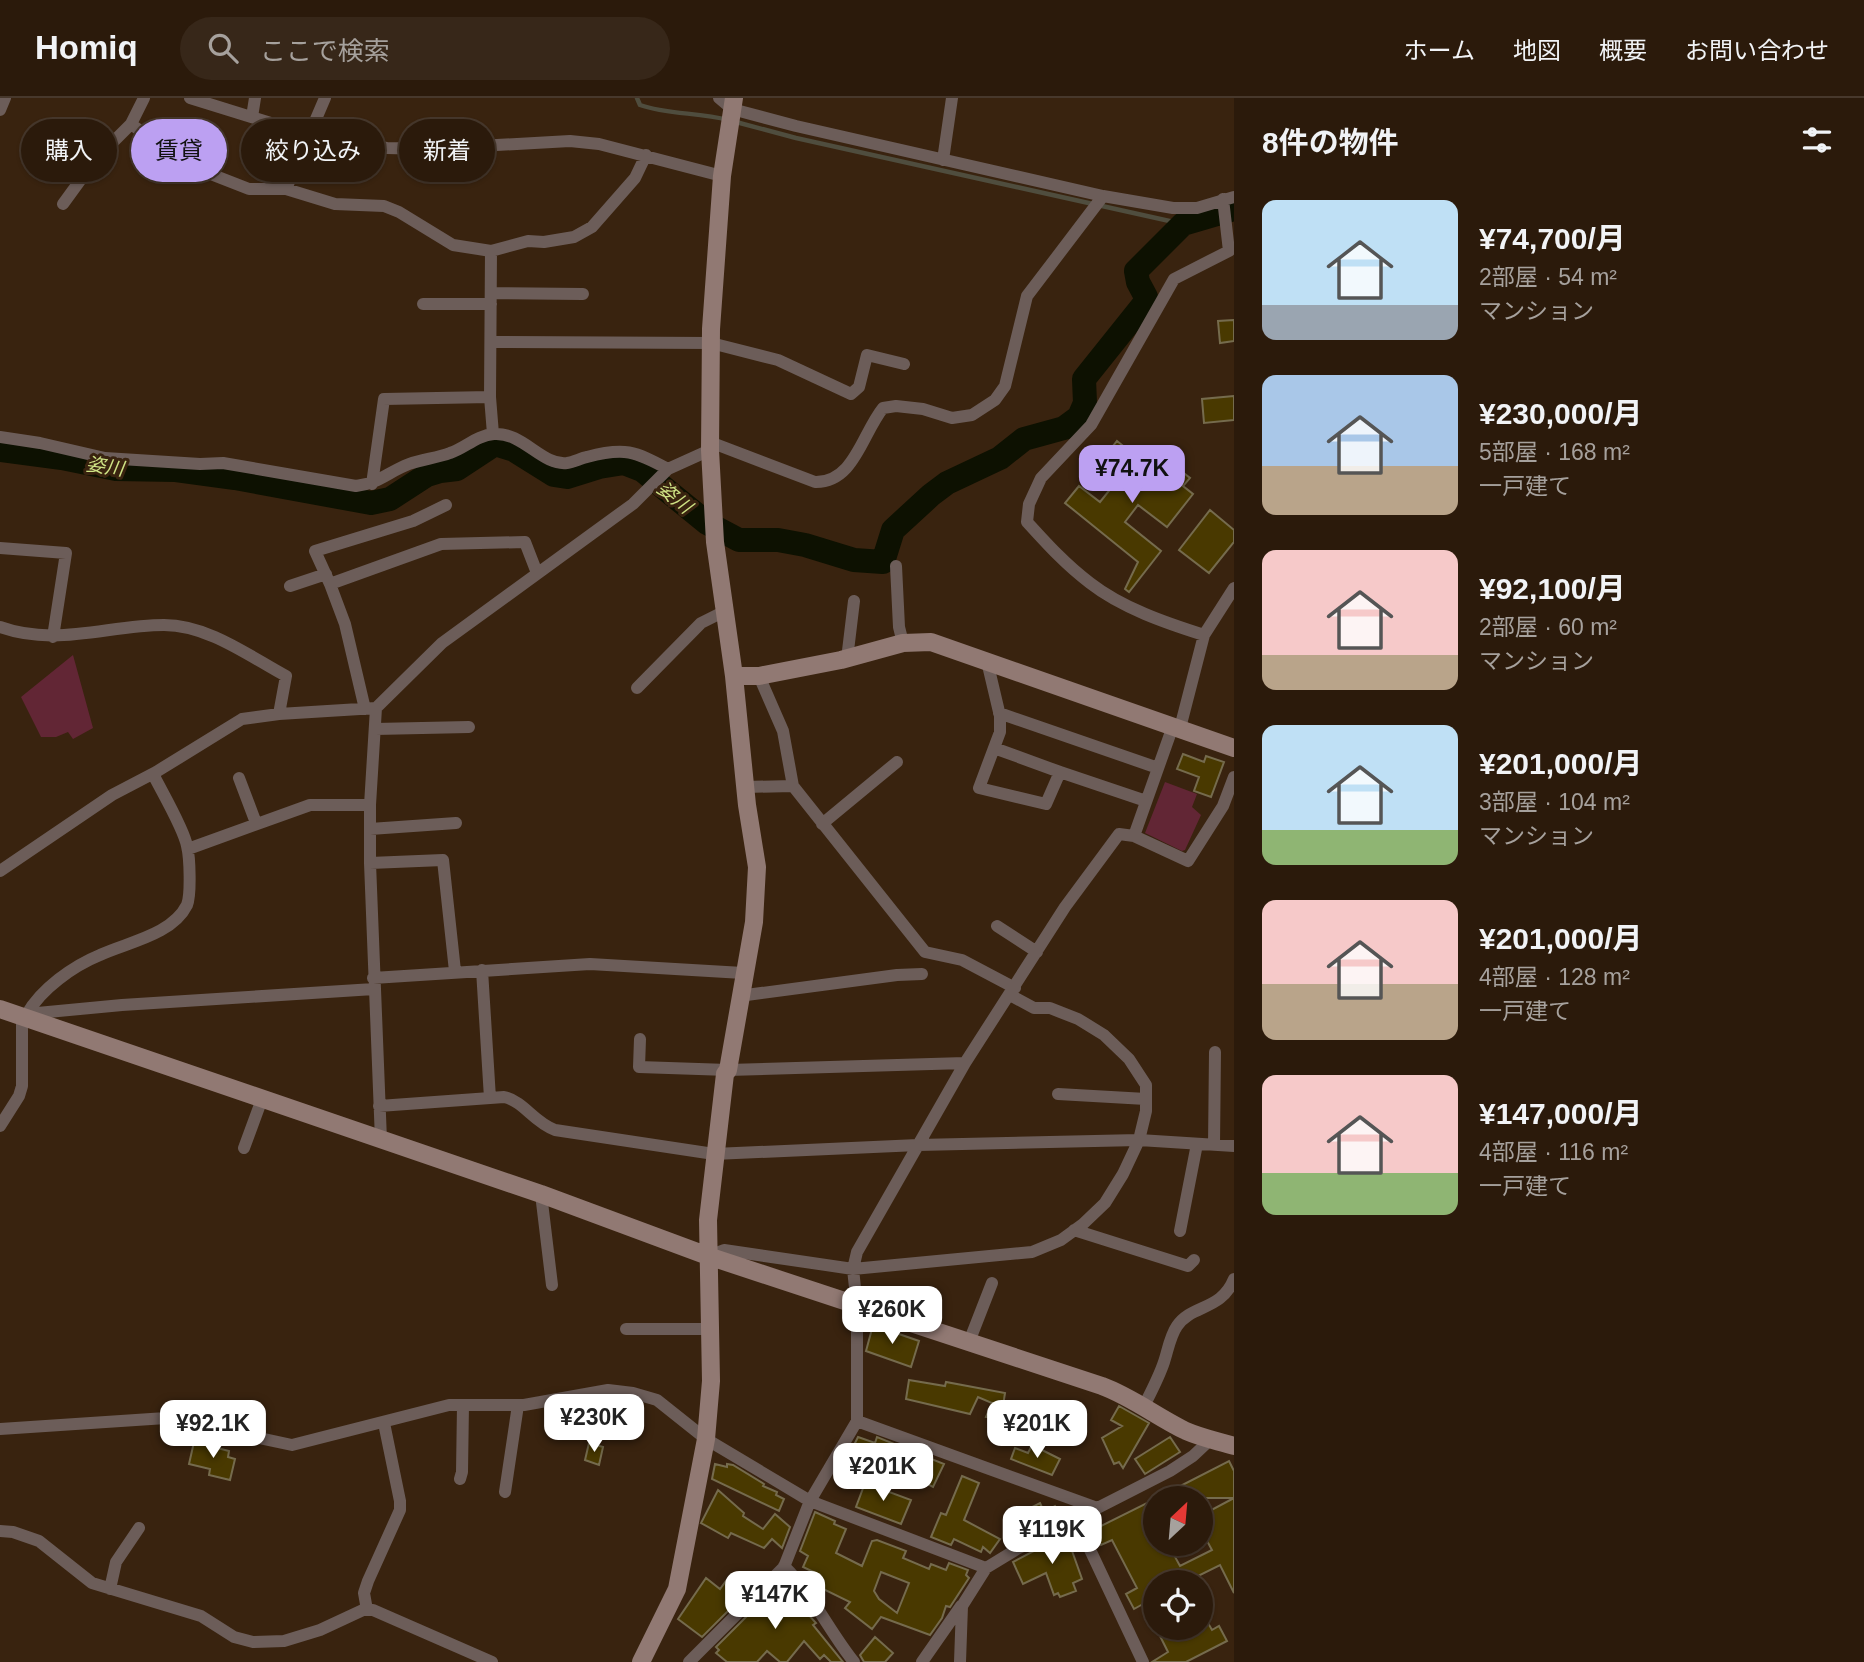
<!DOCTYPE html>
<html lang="ja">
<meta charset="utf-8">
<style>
:root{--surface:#2b1a0b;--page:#372719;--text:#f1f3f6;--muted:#a6a19d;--line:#47382c;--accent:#bca0f2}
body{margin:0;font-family:Arial,"Noto Sans JP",sans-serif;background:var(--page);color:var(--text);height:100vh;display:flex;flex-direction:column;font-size:26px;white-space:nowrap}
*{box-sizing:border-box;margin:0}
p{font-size:23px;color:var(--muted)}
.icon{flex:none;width:38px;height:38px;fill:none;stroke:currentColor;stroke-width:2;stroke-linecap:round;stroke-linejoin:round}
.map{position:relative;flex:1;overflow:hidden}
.details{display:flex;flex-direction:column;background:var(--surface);width:630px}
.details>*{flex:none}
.guide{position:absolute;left:21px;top:21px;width:665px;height:63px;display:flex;gap:14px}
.needle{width:46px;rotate:26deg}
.buttons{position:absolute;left:1143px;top:1388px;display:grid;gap:14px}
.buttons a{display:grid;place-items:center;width:70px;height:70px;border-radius:50%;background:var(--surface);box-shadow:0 2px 5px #0004,0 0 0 2px var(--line);font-size:35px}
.price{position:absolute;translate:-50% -60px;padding:0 16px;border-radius:14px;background:#fff;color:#222;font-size:23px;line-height:46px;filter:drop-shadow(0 2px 4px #0008)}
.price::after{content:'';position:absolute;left:50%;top:42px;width:21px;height:16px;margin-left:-10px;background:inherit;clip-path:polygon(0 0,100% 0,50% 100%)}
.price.current{background:var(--accent);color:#111}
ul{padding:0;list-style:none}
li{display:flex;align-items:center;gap:21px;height:175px;padding:0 28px}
li span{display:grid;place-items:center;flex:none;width:196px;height:140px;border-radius:14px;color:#555}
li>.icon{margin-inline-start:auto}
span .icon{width:84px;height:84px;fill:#fffc;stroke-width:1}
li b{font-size:30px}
h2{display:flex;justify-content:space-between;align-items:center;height:84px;padding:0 28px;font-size:30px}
.chip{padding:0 24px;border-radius:32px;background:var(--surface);box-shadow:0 2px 5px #0004,0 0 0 2px var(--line);font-size:24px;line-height:63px}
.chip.current{background:var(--accent);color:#111}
header{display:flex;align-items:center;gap:42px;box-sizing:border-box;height:98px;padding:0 35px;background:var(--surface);border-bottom:2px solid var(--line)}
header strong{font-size:33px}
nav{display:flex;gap:38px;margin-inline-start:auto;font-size:24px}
.search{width:490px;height:63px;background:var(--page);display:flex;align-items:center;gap:18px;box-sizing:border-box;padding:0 24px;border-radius:38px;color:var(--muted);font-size:26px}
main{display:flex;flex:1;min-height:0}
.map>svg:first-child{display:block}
</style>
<header>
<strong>Homiq</strong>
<div class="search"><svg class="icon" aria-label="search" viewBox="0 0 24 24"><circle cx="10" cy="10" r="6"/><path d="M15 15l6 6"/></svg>ここで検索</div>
<nav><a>ホーム</a><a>地図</a><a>概要</a><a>お問い合わせ</a></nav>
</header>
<main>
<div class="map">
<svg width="1234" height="1564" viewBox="0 0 1234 1564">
<rect width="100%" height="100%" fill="#39230f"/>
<path fill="#622635" d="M73,557l20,73 -20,11 -5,-7 -12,5h-15l-20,-40z
M1165,684l32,12 -5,13 9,8 -16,35 -3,1 -37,-18z"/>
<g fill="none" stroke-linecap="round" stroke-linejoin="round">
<path stroke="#4f4d3e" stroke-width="4.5" d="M637,0l3,7c28,10 59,7 88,15
M736,24l60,16 387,86"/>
<path stroke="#0d1101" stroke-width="24" d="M0,352l62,8 54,11 60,1 59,8 136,25 19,-4 37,-24 13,-4 17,-2 38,-25 19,6 40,25 13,2 32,-10 25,-4 18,7 65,53 32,17h39l27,5 49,15 29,2 10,-32 38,-35 16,-12 53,-25 24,-19 40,-11 15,-11 6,-14 -1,-24 60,-75 2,-7 -8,-15 -2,-11 47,-47 51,-15"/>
</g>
<path fill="#493900" stroke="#756b4d" stroke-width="2" fill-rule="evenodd" d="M1234,222v21l-14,2 -2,-22z
M1234,298v24l-30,3 -2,-24z
M1117,343l30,24 -2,2 19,16 12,-16 14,11 -7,8 10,8 -26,33 -29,-22 -13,17 36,29 -32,41 -4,-3 13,-27 -73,-59 14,-17 21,16 17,-21 -19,-16z
M1210,412l24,20v12l-25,31 -30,-23z
M1183,656l21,8 2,-6 18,6 -13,35 -17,-6 5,-14 -22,-8z
M873,1227l46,16 -8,26 -45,-16z
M909,1282l36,6 1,-4 59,11 -4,26 -15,-2 6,-14 -14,-6 -8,17 -64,-15z
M1119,1308l30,17 -26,45 -4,-6 -5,2 -12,-26 20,-12 -11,-6z
M858,1339l17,6 2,-6 67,27 -11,23 -35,-18 -1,3 -30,-11 -1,5 -19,-7z
M1170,1339l10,15 -35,22 -10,-15z
M194,1344l35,9 -1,6 7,2 -5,21 -21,-5 1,-6 -21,-5z
M589,1345l14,4 -4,18 -14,-5z
M1032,1347l28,14 -8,16 -41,-16 4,-11 13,5z
M1229,1363l5,10v27h-77z
M715,1366l12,3v-3l6,1 31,19 -1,2 14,6 -1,3 8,4 -5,12 -67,-32z
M962,1378l17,7 -15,37 36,19 -10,14 -7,-6 -2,5 -27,-13 -3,6 -20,-8 10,-24 5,2z
M865,1385l46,17 -10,24 -45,-17z
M718,1392l26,23 -1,3 20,13 12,-15 15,13 -8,21 -10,-9 -8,9 -33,-15 -3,5 -27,-15z
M1234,1400v95l-14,-28 -34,17h-31v45l-12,-23 -9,5 -8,-15 11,-6 -25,-48 -11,5 -8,-15 62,-31v45h13l12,22 32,-16 -12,-22v-12z
M1040,1405l4,9 11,-6 6,11 -25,13 -3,-6 -10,5 -7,-14z
M815,1414l20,9 -1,3 12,5 -10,24 26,13 10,-25 5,-1 29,11 -3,7 26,11 2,-5 15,6 3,-7 19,7 -2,5 3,3 -19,29 -4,-1 -4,12 -12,17 -49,-18 -9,12 -27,-21 5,-6 -35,-17 5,-10 -17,-8 5,-11 -8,-5zM881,1474l28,11 -12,30 -18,-14 -5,-8z
M1066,1436l16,45 -9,4 3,8 -16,6 -2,-4 -4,2 -8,-22 -23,11 -10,-22z
M729,1479l19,14 -46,46 -24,-18 28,-41 14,11z
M780,1485l4,5 4,-4 8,9 5,7 -3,3 18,20 -3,2 30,37h-12l-7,-7 -4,4 -16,-18 -17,21h-7l-13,-11 -10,11h-30l-11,-9 3,-3 -3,-3z
M1200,1511l12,21 7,-4 8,15 -41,21h-34l16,-10 -12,-24h44z
M875,1539l18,16 -8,9h-21l-4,-7z"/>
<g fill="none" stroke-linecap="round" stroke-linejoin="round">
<path stroke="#6c5d59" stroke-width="12" d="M144,0l-13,26 34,25 43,24 41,16h37l49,15 49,2 15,6 54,33 38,6 37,-10 16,1 30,-5 18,-10 43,-49 11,-23
M190,0l119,37 37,8 41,5 38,1 145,-8 29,3 123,32
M719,0l13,11 64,17 307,70 70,12h24l37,-11
M0,12l5,-12
M252,19l3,-19
M943,62l9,-62
M286,91l39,-91
M63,106l32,-44 36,-36
M491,195l92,1
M423,206h68
M491,244l220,1 67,17 73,34 8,-7 8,-32 37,9
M490,299l3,37
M0,339l40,6 65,15 95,6 23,-1 133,23c24,-3 32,-14 53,-22 14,-5 28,-6 41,-11 15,-5 27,-18 44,-19 29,-2 48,32 73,29 7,-1 14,-5 20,-6 37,-10 48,-6 81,12
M710,344l105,40c39,1 47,-48 68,-74l13,-2 27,3 29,9 20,-3 23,-15 10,-14 22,-90 76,-100
M372,386l12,-85 106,-2 1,-146
M0,450l66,5 -13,84
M896,468l3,61 4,16
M330,486l-15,-33 98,-30 33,-16
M290,488l36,-12
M0,529c55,20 109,-2 164,-2 44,0 85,31 122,51l-7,38
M1204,537c-38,-12 -82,-27 -114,-52 -24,-18 -43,-39 -63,-61l2,-18 12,-26 50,-53 83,-146 55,-28 -6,-52
M847,561l7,-58
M987,563l13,55v16l-21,56 67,16 14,-32 86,29
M759,578l24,55 10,55 132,166 37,8 53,28
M637,590l64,-65 24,-12
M376,610l-6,97v58l11,277
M365,611l-20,-85 -15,-40 111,-40 84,-2 12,31
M999,615l159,55
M1180,630l24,-93 30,-47
M375,631l94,-2
M994,650l66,24
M239,680l17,45
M745,689l48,-1
M822,726l75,-62
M370,731l86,-6
M1134,738l39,-110
M188,751l122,-44h60
M370,765l73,-3 12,111
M0,773l112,-76 44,-23 86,-53 37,-5 97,-6 66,-65 191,-139 35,-35 42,-19
M997,828l40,26
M482,872l8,128
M373,880l217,-14 153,9
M739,898l158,-21 25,-1
M27,916c14,-25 46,-48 73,-59 28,-13 72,-20 87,-50 4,-10 3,-47 0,-59 -3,-17 -25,-54 -34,-72
M640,941l-1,28 89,3 237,-7
M1058,996l88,5
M379,1008l125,-9c21,5 28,24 51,33l159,24 204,-9 221,-5 95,6
M0,1028l19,-30 3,-10v-69l5,-3 95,-9 252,-16
M1214,1047l1,-93
M244,1050l18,-49
M541,1096l11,91
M1074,1132l114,36 6,-6
M1180,1133l17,-87
M708,1158l16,-6 129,19 179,-17 29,-12 22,-16 22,-21 18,-29 16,-34 7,-29v-26l-17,-26 -25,-24 -26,-16 -28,-11h-16l-24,-13
M626,1231h84
M969,1244l23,-59
M1144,1308c7,-14 15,-29 20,-44 4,-12 6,-26 13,-36 15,-22 44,-15 57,-47
M857,1323l240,87
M0,1331l166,-11 126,27 157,-40h75l84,-15 25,3 24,7 49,39 104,62 176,67 31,-19 153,-78 23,-15 17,-16
M460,1381l2,-7 1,-67
M505,1394l13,-87
M1076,1422l67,142
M0,1433l13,1 26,9 53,42 109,33 33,21 19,5 31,-1 36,-11 43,-20h10l119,52
M784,1468c28,27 45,65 70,96
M110,1491l6,-27 23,-34
M367,1512l-3,-17 4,-12 32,-71v-9l-16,-78
M689,1564l95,-95 26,-66 47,-80v-115l-4,-37 4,-17 108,-189 100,-156 54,-73 15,2 54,25 35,-55 11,-29
M922,1564l39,-56
M960,1564l2,-56 24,-38"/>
<path stroke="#917973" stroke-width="18" d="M734,578h25l82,-16 62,-17 28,-1 303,106
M0,911l541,185 167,62 394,130c30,11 55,31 84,45 16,7 32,10 48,15
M641,1564l36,-73 29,-150 5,-58 -3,-161 17,-146 3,-4 26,-148 3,-55 -10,-62 -13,-129 -19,-134 -5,-92 1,-121 11,-153 12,-78"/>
</g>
<g text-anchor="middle" stroke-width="6" stroke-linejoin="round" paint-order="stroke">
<g font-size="19" font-style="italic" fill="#cfe385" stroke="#39230f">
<text transform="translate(105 368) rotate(8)" y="7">姿川</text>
<text transform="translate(675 399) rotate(39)" y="7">姿川</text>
</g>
</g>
</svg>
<div class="buttons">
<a><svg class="needle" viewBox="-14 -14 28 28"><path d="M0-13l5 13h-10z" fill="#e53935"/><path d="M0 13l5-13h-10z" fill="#a6a19d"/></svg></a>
<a><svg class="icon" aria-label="locate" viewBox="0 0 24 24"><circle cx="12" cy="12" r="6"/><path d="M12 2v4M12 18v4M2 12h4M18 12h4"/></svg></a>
</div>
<b class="price current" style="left:1132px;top:407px">¥74.7K</b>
<b class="price" style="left:892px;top:1248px">¥260K</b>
<b class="price" style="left:594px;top:1356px">¥230K</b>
<b class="price" style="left:213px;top:1362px">¥92.1K</b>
<b class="price" style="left:1037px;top:1362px">¥201K</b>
<b class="price" style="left:883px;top:1405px">¥201K</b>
<b class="price" style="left:1052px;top:1468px">¥119K</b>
<b class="price" style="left:775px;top:1533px">¥147K</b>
<div class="guide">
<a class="chip">購入</a>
<a class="chip current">賃貸</a>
<a class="chip">絞り込み</a>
<a class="chip">新着</a>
</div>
</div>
<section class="details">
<h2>8件の物件<svg class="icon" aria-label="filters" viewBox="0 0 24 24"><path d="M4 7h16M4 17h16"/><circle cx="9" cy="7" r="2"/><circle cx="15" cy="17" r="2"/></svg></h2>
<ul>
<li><span style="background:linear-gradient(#bfe0f5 75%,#9aa5b1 0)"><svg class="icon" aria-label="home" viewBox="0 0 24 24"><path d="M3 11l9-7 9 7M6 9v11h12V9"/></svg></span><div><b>¥74,700/月</b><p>2部屋 · 54 m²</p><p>マンション</p></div></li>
<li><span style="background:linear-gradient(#a9c7e8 65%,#b9a48a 0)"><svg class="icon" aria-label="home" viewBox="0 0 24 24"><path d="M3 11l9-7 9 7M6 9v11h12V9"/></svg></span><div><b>¥230,000/月</b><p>5部屋 · 168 m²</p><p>一戸建て</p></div></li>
<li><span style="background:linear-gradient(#f6c9c9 75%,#b9a48a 0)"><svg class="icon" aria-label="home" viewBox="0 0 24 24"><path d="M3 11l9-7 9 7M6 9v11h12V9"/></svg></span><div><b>¥92,100/月</b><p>2部屋 · 60 m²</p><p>マンション</p></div></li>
<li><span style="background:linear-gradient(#bfe0f5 75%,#8fb573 0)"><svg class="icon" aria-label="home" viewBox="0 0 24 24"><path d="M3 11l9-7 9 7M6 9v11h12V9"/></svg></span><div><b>¥201,000/月</b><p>3部屋 · 104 m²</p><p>マンション</p></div></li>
<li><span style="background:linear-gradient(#f6c9c9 60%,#b9a48a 0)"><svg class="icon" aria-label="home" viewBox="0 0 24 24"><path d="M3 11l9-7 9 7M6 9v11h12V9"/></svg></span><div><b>¥201,000/月</b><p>4部屋 · 128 m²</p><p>一戸建て</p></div></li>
<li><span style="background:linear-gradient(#f6c9c9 70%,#8fb573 0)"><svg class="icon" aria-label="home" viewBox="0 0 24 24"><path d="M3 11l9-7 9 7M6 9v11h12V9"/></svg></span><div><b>¥147,000/月</b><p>4部屋 · 116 m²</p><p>一戸建て</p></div></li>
</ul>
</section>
</main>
